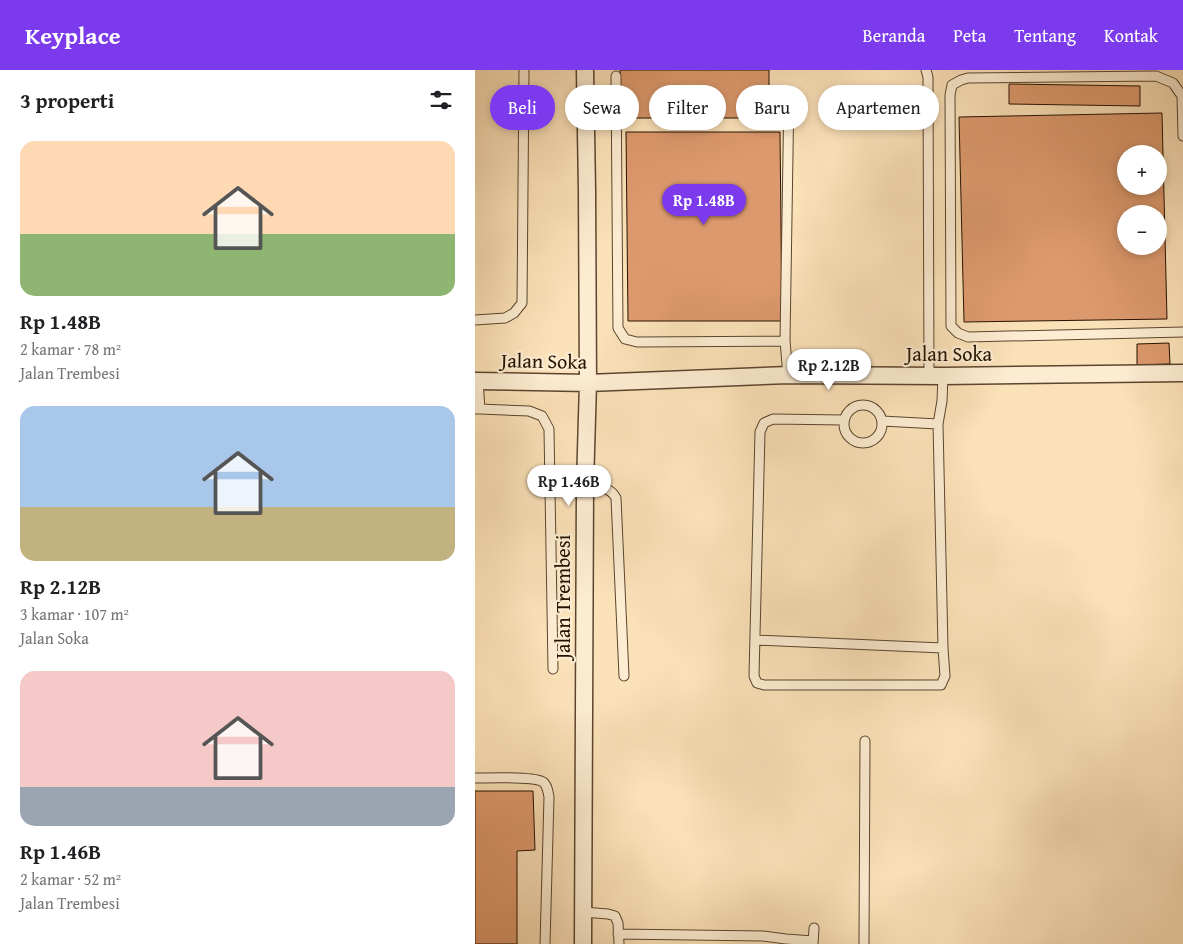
<!DOCTYPE html>
<html lang="id">
<meta charset="utf-8">
<style>
:root{--surface:#fff;--page:#f2f2f2;--text:#202124;--muted:#757577;--accent:#7c3aed}
body{margin:0;font-family:"Gentium Book Plus",serif;background:var(--page);color:var(--text);height:100vh;display:flex;flex-direction:column;font-size:19px;white-space:nowrap}
*{box-sizing:border-box;margin:0}
p{font-size:16px;color:var(--muted)}
.icon{flex:none;width:28px;height:28px;fill:none;stroke:currentColor;stroke-width:2;stroke-linecap:round;stroke-linejoin:round}
.map{position:relative;flex:1;overflow:hidden}
.drawer{display:flex;flex-direction:column;background:var(--surface);width:475px}
.drawer>*{flex:none}
.guide{position:absolute;left:15px;top:15px;width:475px;height:45px;display:flex;gap:10px}
.buttons{position:absolute;left:642px;top:75px;display:grid;gap:10px}
.buttons a{display:grid;place-items:center;width:50px;height:50px;border-radius:50%;background:var(--surface);box-shadow:0 2px 8px #0003;font-size:25px}
.price{position:absolute;translate:-50% -42px;padding:0 11px;border-radius:18px;background:#fff;color:#222;font-size:16px;line-height:32px;filter:drop-shadow(0 1px 2px #0008)}
.price::after{content:'';position:absolute;left:50%;top:30px;width:15px;height:11px;margin-left:-8px;background:inherit;clip-path:polygon(0 0,100% 0,50% 100%)}
.price.current{background:var(--accent);color:#fff}
ul{padding:0;list-style:none}
li{display:grid;align-content:center;gap:10px;height:265px;padding:0 20px}
li span{display:grid;place-items:center;height:155px;border-radius:15px;color:#555}
li>.icon{margin-inline-start:auto}
span .icon{width:90px;height:90px;fill:#fffc;stroke-width:1}
li b{font-size:21px}
h2{display:flex;justify-content:space-between;align-items:center;height:60px;padding:0 20px;font-size:21px}
.tag{padding:0 18px;border-radius:22px;background:var(--surface);box-shadow:0 2px 8px #0003;font-size:18px;line-height:45px}
.tag.current{background:var(--accent);color:#fff}
header{display:flex;align-items:center;gap:30px;box-sizing:border-box;height:70px;padding:0 25px;background:var(--accent);color:#fff}
header strong{font-size:24px}
nav{display:flex;gap:28px;margin-inline-start:auto;font-size:18px}
main{display:flex;flex:1;min-height:0}
.map>svg:first-child{display:block}
</style>
<header>
<strong>Keyplace</strong>
<nav><a>Beranda</a><a>Peta</a><a>Tentang</a><a>Kontak</a></nav>
</header>
<main>
<section class="drawer">
<h2>3 properti<svg class="icon" aria-label="filters" viewBox="0 0 24 24"><path d="M4 7h16M4 17h16"/><circle cx="9" cy="7" r="2"/><circle cx="15" cy="17" r="2"/></svg></h2>
<ul>
<li><span style="background:linear-gradient(#ffd9b3 60%,#8fb573 0)"><svg class="icon" aria-label="home" viewBox="0 0 24 24"><path d="M3 11l9-7 9 7M6 9v11h12V9"/></svg></span><div><b>Rp 1.48B</b><p>2 kamar · 78 m²</p><p>Jalan Trembesi</p></div></li>
<li><span style="background:linear-gradient(#a9c7e8 65%,#c2b280 0)"><svg class="icon" aria-label="home" viewBox="0 0 24 24"><path d="M3 11l9-7 9 7M6 9v11h12V9"/></svg></span><div><b>Rp 2.12B</b><p>3 kamar · 107 m²</p><p>Jalan Soka</p></div></li>
<li><span style="background:linear-gradient(#f6c9c9 75%,#9aa5b1 0)"><svg class="icon" aria-label="home" viewBox="0 0 24 24"><path d="M3 11l9-7 9 7M6 9v11h12V9"/></svg></span><div><b>Rp 1.46B</b><p>2 kamar · 52 m²</p><p>Jalan Trembesi</p></div></li>
</ul>
</section>
<div class="map">
<svg width="708" height="874" viewBox="0 0 708 874">
<rect width="100%" height="100%" fill="#fbe1b8"/>
<filter id="stains"><feTurbulence type="fractalNoise" baseFrequency=".004" numOctaves="4"/><feColorMatrix values="0 0 0 0 .2 0 0 0 0 .09 0 0 0 0 .02 0 0 0 .5 -.17"/></filter>
<radialGradient id="worn" r=".72"><stop offset=".6" stop-color="#630" stop-opacity="0"/><stop offset="1" stop-color="#630" stop-opacity=".3"/></radialGradient>
<path fill="#dc996d" stroke="#261100" fill-rule="evenodd" d="M145,0h149v48h-148z
M534,14l131,2v20l-131,-2z
M687,43l5,206 -203,3 -5,-205zM651,84h33v32h-33zM651,144h33v32h-33z
M151,62h154l2,189h-154z
M694,273l1,21 -33,1v-21z
M0,721h58l2,59 -18,1v93h-42z"/>
<g fill="none" stroke-linecap="round" stroke-linejoin="round">
<g stroke="#5b452e" stroke-width="11">
<path id="lane" d="M451,0l2,7 1,299
M141,6l2,252 7,11 12,3 148,-1
M708,66l-1,-40 -9,-13 -17,-7 -188,2 -7,2 -9,5 -2,10 1,231 7,7 10,4 215,-5
M0,250l30,-2 9,-5 8,-10 2,-233
M313,305l-3,-34 4,-250
M369 354a19 19 0 1 1 38 0a19 19 0 1 1-38 0Z
M1,339h4l-2,-28
M5,339l49,2 13,5 7,13 4,240
M369,350l-71,-1 -9,4 -4,9 -6,244 3,7 7,2h177l4,-9 -2,-28 -5,-224 4,-23 1,-25
M407,351l56,3
M110,415c11,2 25,1 31,13l8,178
M280,570l188,8
M0,708c13,0 59,-2 68,4 4,3 5,9 6,15l-4,147
M108,842l25,2 7,2 3,7 1,21
M143,864l145,2 23,3 27,2
M338,874l1,-16
M389,874l1,-203"/>
</g>
<g stroke="#5b452e" stroke-width="19">
<path id="street" d="M0,311l113,2 200,-8 155,1 240,-3
M108,874l2,-459 3,-102 -1,-192 -2,-121"/>
</g>
<use href="#lane" stroke="#fcecd1" stroke-width="9"/>
<use href="#street" stroke="#fcecd1" stroke-width="16"/>
</g>
<g text-anchor="middle" stroke-width="4.5" stroke-linejoin="round" paint-order="stroke">
<g font-size="20" fill="#261100" stroke="#fcecd1">
<text x="474" y="291">Jalan Soka</text>
<text transform="translate(69 291) rotate(1)" y="7">Jalan Soka</text>
<text transform="translate(88 527) rotate(-90)" y="7">Jalan Trembesi</text>
</g>
</g>
<rect width="100%" height="100%" filter="url(#stains)"/>
<rect width="100%" height="100%" fill="url(#worn)"/>
</svg>
<div class="buttons">
<a>+</a>
<a>−</a>
</div>
<b class="price current" style="left:229px;top:156px">Rp 1.48B</b>
<b class="price" style="left:354px;top:321px">Rp 2.12B</b>
<b class="price" style="left:94px;top:437px">Rp 1.46B</b>
<div class="guide">
<a class="tag current">Beli</a>
<a class="tag">Sewa</a>
<a class="tag">Filter</a>
<a class="tag">Baru</a>
<a class="tag">Apartemen</a>
</div>
</div>
</main>
